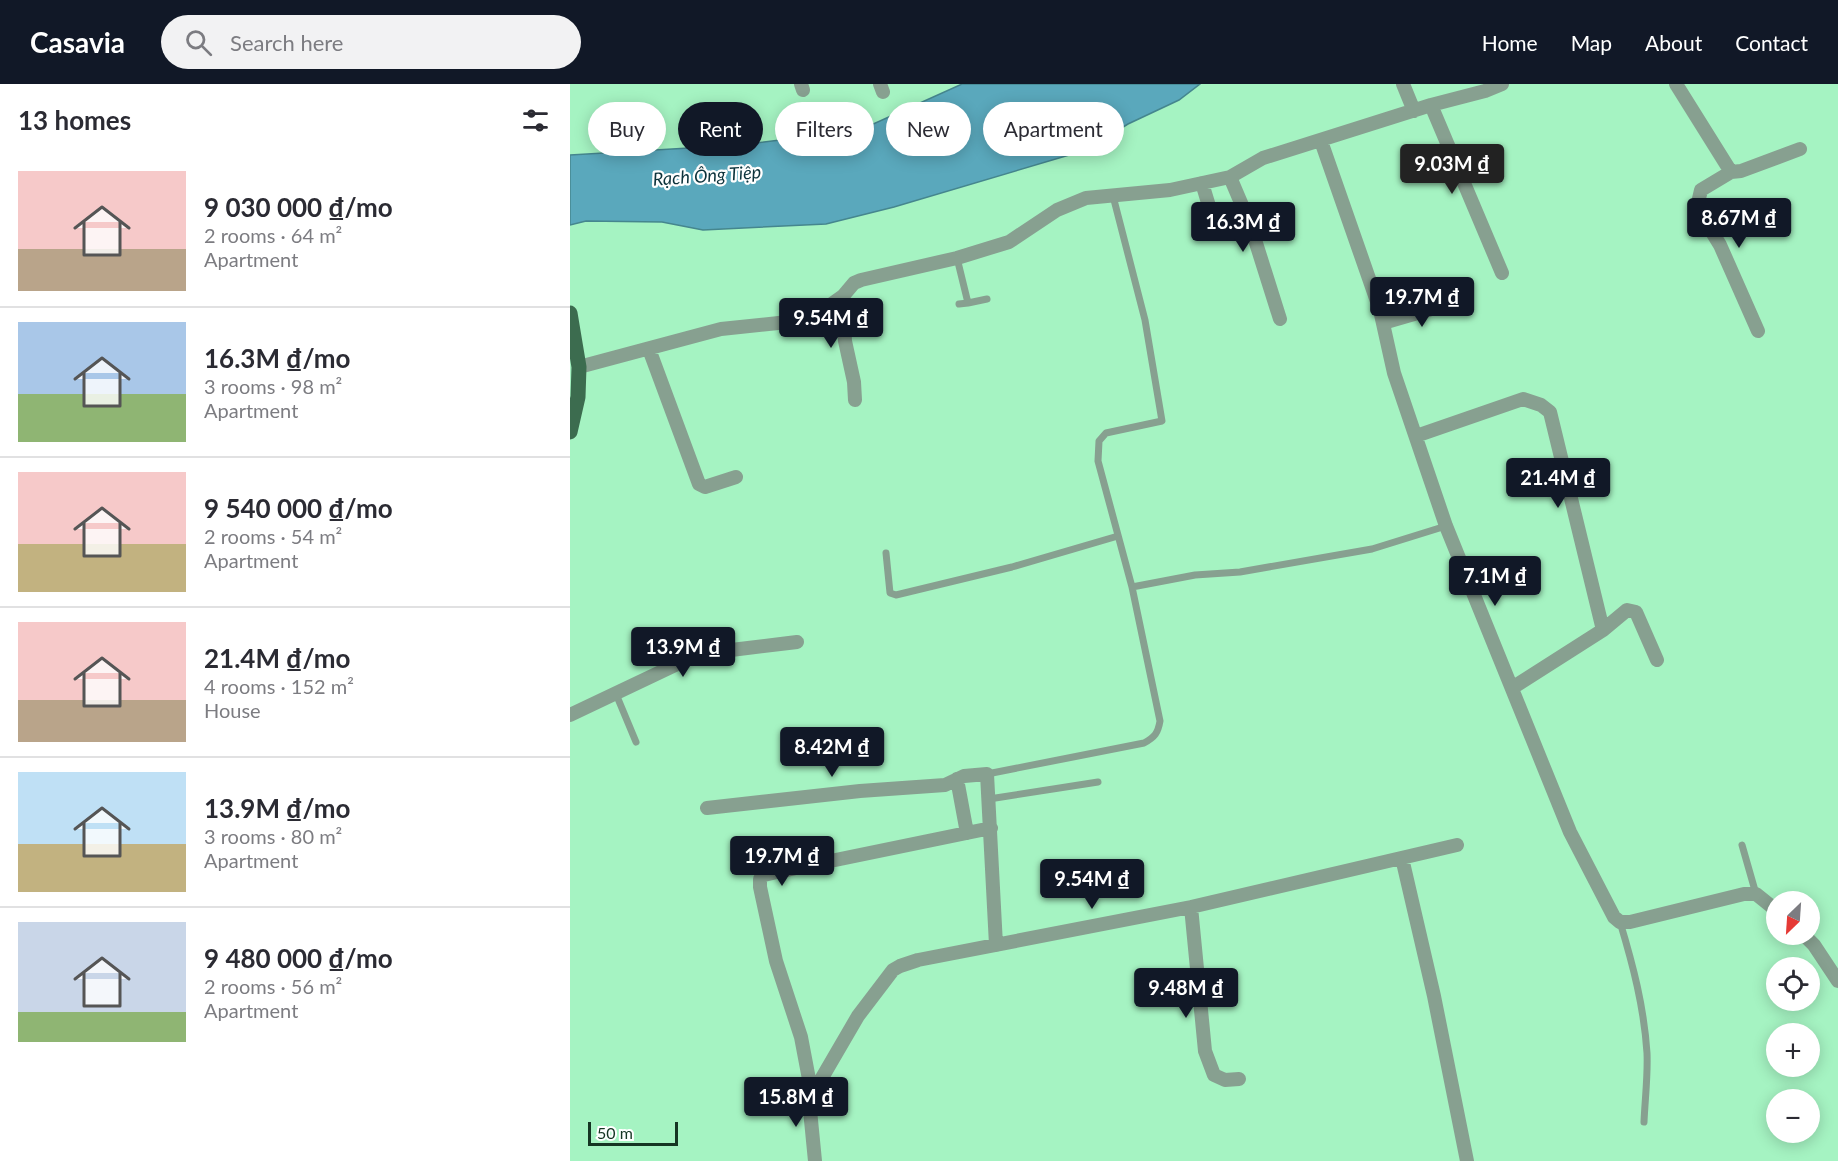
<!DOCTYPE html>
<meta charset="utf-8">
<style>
:root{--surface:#fff;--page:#f2f2f3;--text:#2b2b33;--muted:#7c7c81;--line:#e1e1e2;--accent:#111827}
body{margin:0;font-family:Lato,sans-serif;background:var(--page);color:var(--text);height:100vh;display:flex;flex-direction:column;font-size:22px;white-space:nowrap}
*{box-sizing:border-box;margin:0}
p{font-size:20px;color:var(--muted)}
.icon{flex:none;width:33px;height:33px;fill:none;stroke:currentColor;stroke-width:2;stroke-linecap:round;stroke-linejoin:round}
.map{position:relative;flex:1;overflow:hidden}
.side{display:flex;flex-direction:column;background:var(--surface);width:570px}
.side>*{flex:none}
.hud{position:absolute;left:18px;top:18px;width:570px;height:54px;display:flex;gap:12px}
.needle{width:39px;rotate:205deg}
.buttons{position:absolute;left:1196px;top:807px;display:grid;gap:12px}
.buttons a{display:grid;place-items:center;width:54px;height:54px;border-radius:50%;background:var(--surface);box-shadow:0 3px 15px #0003;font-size:30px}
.scale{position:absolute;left:18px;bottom:15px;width:90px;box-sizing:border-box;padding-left:6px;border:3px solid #153523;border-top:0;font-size:16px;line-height:21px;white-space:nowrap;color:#153523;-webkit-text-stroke:4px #fff;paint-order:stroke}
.price{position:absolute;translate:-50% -51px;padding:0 14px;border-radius:6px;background:var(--accent);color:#fff;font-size:20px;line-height:39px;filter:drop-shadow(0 2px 3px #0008)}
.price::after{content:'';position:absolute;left:50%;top:36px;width:18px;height:14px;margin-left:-9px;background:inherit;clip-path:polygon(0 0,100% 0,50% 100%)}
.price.on{background:#222;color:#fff}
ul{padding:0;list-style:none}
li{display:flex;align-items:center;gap:18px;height:150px;padding:0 18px}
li+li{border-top:2px solid var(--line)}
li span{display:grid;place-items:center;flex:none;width:168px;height:120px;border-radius:0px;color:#555}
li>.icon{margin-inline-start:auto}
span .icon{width:72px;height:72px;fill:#fffc;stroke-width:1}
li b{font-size:26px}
h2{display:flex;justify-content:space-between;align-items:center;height:72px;padding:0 18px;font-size:26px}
.pill{padding:0 21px;border-radius:27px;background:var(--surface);box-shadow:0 3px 15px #0003;font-size:21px;line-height:54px}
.pill.on{background:var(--accent);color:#fff}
header{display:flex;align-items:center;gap:36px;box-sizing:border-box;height:84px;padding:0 30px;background:var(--accent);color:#fff}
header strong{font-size:28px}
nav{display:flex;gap:33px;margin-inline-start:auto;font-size:21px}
.search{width:420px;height:54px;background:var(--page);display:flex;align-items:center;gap:15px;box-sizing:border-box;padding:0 21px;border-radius:33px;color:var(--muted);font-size:22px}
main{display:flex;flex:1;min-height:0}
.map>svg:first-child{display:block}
</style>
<header>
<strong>Casavia</strong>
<div class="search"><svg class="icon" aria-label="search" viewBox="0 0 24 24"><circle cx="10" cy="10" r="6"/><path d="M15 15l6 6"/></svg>Search here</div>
<nav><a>Home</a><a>Map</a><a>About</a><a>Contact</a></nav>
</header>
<main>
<section class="side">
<h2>13 homes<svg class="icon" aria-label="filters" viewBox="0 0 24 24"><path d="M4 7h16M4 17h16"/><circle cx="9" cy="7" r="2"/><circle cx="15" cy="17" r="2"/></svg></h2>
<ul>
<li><span style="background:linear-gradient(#f6c9c9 65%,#b9a48a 0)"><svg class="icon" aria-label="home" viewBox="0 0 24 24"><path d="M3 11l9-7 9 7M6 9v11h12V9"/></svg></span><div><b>9 030 000 ₫/mo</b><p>2 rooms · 64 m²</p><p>Apartment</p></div></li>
<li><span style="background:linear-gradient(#a9c7e8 60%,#8fb573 0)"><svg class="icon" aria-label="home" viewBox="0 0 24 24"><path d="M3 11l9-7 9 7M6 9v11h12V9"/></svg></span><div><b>16.3M ₫/mo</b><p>3 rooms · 98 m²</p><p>Apartment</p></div></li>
<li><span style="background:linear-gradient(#f6c9c9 60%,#c2b280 0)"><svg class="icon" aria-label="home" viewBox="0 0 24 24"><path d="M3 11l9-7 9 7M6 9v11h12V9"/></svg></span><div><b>9 540 000 ₫/mo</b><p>2 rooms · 54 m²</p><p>Apartment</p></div></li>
<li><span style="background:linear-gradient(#f6c9c9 65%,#b9a48a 0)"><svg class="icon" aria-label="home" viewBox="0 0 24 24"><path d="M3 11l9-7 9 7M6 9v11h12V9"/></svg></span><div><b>21.4M ₫/mo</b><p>4 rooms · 152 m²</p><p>House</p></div></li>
<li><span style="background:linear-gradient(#bfe0f5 60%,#c2b280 0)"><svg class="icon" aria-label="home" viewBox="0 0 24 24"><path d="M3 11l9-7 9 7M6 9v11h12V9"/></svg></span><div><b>13.9M ₫/mo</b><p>3 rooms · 80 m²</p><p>Apartment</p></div></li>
<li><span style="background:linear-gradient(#c9d6e8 75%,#8fb573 0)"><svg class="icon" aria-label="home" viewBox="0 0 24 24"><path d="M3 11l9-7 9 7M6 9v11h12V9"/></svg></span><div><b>9 480 000 ₫/mo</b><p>2 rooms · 56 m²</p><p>Apartment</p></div></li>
</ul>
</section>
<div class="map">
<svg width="1268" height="1077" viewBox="0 0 1268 1077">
<rect width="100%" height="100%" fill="#a5f3c2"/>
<path fill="#5aa8bc" stroke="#45868e" stroke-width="1.5" d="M392,0h238l-21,16 -51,24 -42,26 -192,57 -68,17 -123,6 -41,-8 -76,-1 -16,4v-70l170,-10 120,-15z"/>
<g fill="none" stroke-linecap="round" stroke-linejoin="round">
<path stroke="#87a090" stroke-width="7" d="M387,174l11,45 -9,1
M398,219l19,-4
M316,469l4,40 6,2 116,-28 106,-31
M562,503l63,-12 45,-3 132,-23 74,-23
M46,610l20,48
M417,690l157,-31c11,-6 14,-10 16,-22l-28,-134 -34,-126 1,-20 7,-8 56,-12 -17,-101 -32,-124
M419,715l109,-17
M1172,761l14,49
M1050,838c13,43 24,85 27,131 1,22 -2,46 -3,69"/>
<path stroke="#87a090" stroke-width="14" d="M231,0l2,6
M310,0l3,8
M833,0l11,27
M1106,0l55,88
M861,21l71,168
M751,57l59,169 14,63 52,153 124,306 44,85 6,5h10l114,-28h12l20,16
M660,93l20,47 30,95
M632,99l14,46
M273,212l2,45 9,41 1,18
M813,239l69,-20
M1188,247l-38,-86 -16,-26 -6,-16 3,-13 30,-18 10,-1 59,-22
M79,265l50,135 6,3 31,-10
M9,283l142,-38 76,-8 32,-15 14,-10 11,-13 7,-3 96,-22 52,-16 48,-32 29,-12 84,-8 60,-13 33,-19 168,-53 54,-14 17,-7
M846,352l107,-37 18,6 9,7 53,218 -91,58
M1033,546l24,-20 9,2 21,48
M0,631l120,-57 33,-7 74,-9
M387,695l10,54
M137,724l153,-17 85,-6 19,-9 23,-2 9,171
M832,774l32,138 33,165
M621,823l14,144 9,24 11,5 14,-1
M1233,850l11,11 24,36
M242,1011l46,-79 35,-46 7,-4 18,-6 273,-53 266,-62
M245,1077l-5,-51 2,-15 -11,-58 -25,-76 -16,-74v-8l4,-4 13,-3 214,-44"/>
<path stroke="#3c6c4f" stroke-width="15" d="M0,229l9,54 -1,30 -8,35"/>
</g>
<g text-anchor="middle" stroke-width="4.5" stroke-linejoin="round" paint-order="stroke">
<g font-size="18" font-style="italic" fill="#0c333c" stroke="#fff">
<text transform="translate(137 92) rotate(-4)" y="6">Rạch Ông Tiệp</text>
</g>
</g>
</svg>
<div class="buttons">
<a><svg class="needle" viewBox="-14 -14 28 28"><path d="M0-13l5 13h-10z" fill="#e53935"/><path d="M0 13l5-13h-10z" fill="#7c7c81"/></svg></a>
<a><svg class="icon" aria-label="locate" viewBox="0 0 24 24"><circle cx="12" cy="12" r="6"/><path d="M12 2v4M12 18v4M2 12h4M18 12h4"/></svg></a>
<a>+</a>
<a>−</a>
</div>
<div class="scale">50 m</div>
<b class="price on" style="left:882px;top:111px">9.03M ₫</b>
<b class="price" style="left:1169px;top:165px">8.67M ₫</b>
<b class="price" style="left:673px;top:169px">16.3M ₫</b>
<b class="price" style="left:852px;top:244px">19.7M ₫</b>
<b class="price" style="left:261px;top:265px">9.54M ₫</b>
<b class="price" style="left:988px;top:425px">21.4M ₫</b>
<b class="price" style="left:925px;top:523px">7.1M ₫</b>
<b class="price" style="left:113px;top:594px">13.9M ₫</b>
<b class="price" style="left:262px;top:694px">8.42M ₫</b>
<b class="price" style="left:212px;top:803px">19.7M ₫</b>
<b class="price" style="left:522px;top:826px">9.54M ₫</b>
<b class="price" style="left:616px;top:935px">9.48M ₫</b>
<b class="price" style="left:226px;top:1044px">15.8M ₫</b>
<div class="hud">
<a class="pill">Buy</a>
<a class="pill on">Rent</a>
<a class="pill">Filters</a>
<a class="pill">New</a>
<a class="pill">Apartment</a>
</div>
</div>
</main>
